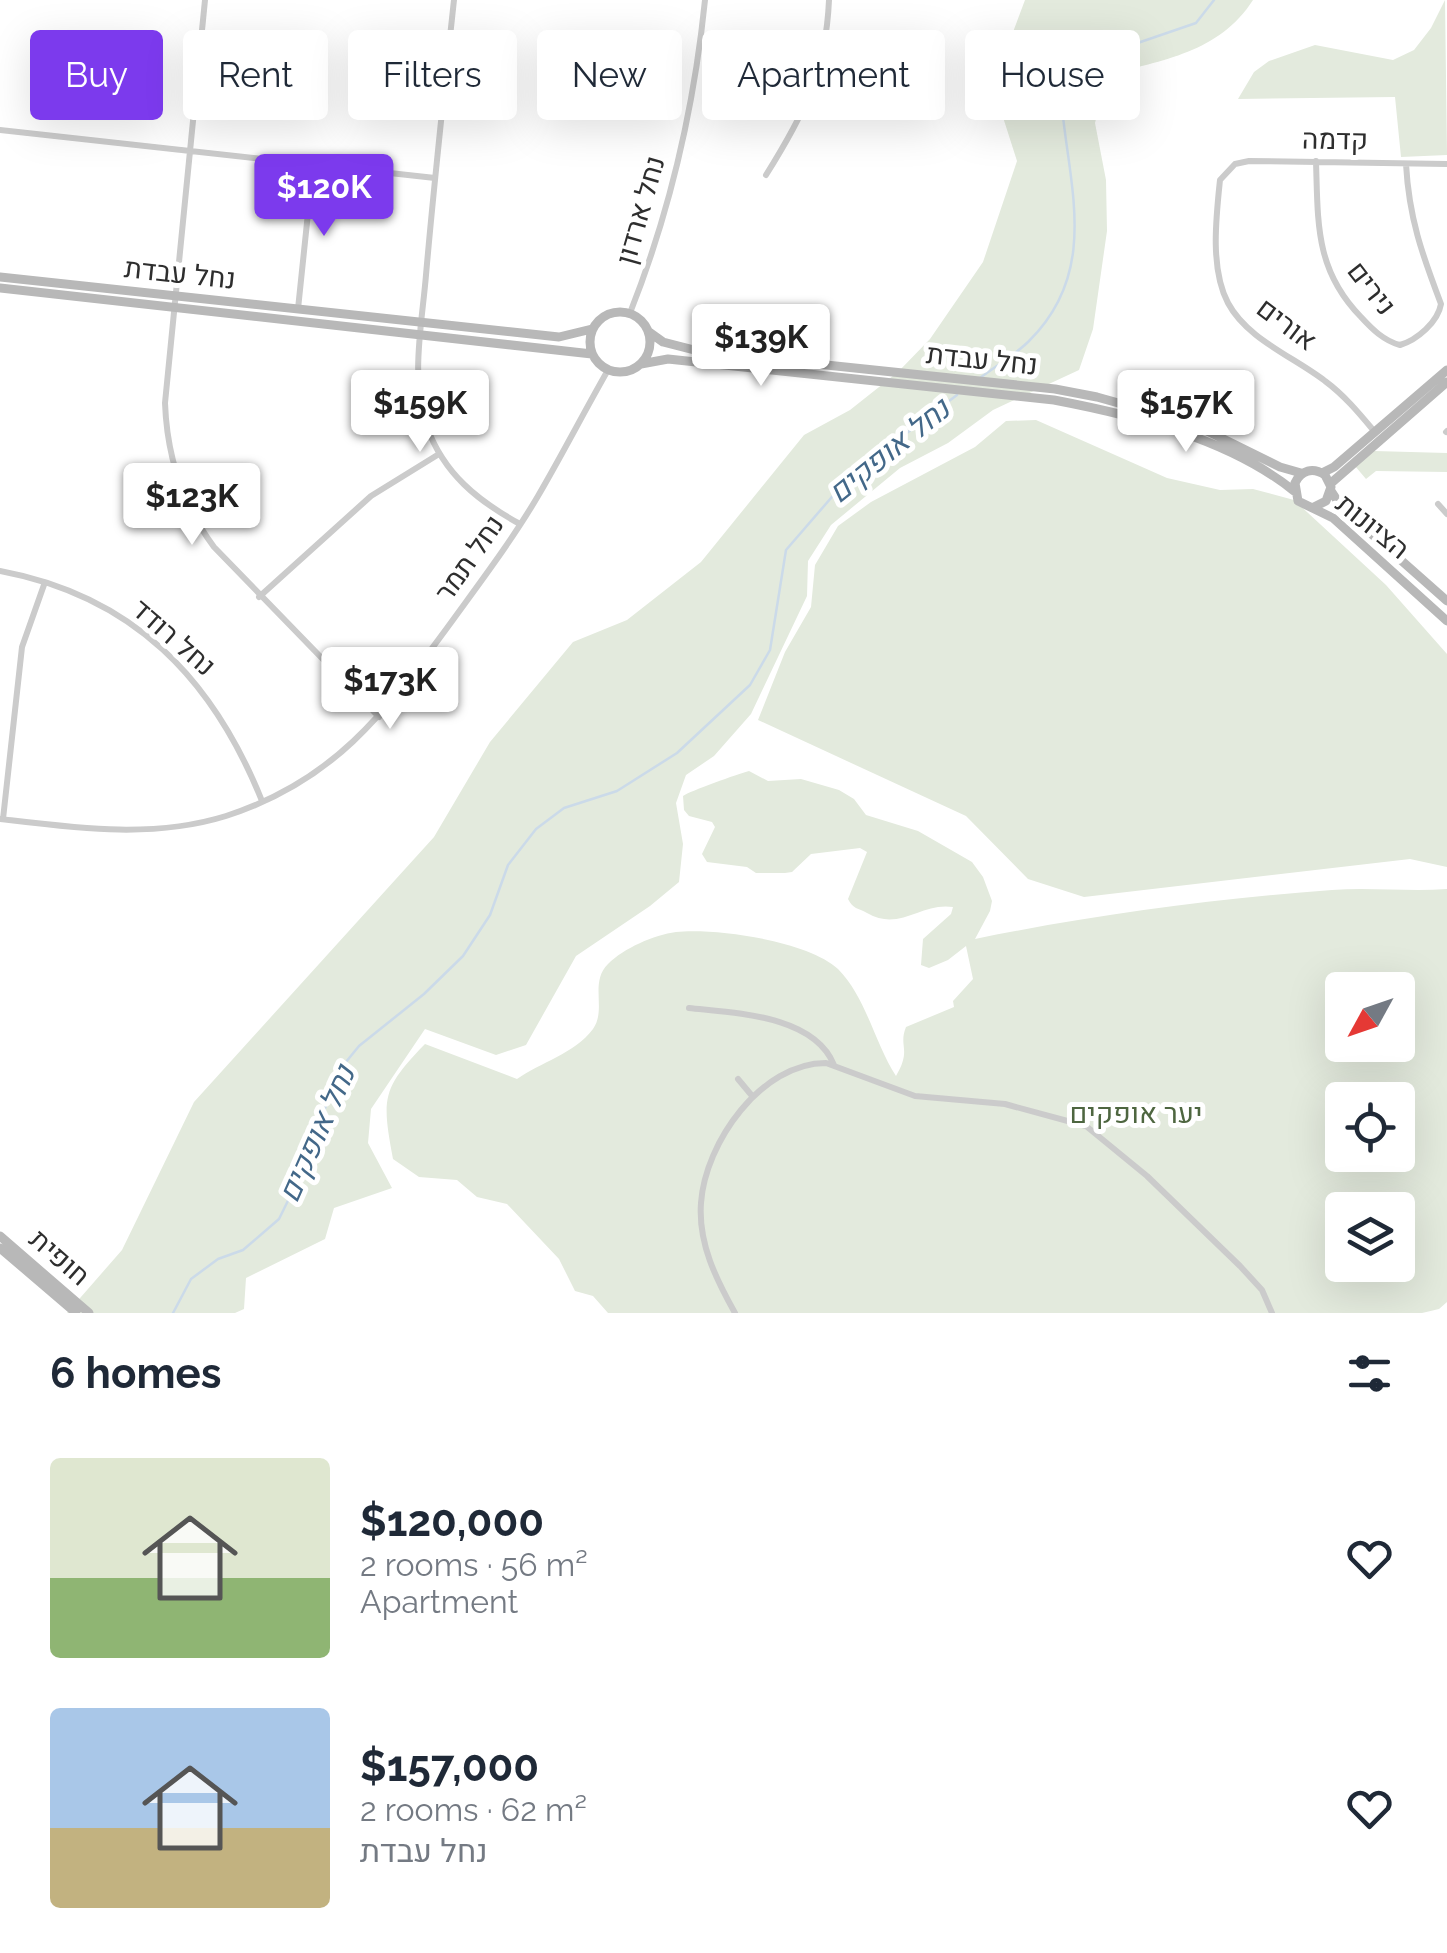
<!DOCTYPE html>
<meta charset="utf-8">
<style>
:root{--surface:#fff;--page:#f6f6f7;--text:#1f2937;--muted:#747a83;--accent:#7c3aed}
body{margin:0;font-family:Raleway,Heebo,sans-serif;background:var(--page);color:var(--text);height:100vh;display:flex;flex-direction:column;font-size:38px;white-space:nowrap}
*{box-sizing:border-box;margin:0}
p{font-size:32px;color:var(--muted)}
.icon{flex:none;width:55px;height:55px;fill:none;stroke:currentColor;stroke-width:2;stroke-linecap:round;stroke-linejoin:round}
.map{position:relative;height:1313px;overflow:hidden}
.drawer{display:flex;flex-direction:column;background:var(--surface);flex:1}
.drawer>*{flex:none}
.guide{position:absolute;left:30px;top:30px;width:1388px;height:90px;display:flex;gap:20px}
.needle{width:65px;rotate:230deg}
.controls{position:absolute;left:1325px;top:972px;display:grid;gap:20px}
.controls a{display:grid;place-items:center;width:90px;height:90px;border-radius:10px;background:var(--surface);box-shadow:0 10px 40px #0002;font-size:50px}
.price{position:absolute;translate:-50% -85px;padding:0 22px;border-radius:10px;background:#fff;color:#222;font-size:32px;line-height:65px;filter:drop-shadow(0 2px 5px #0008)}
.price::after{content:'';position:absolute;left:50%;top:60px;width:30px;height:22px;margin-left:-15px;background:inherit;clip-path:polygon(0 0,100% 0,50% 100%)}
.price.active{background:var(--accent);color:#fff}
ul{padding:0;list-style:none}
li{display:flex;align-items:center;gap:30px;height:250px;padding:0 50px}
li span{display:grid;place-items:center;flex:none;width:280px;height:200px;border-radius:10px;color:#555}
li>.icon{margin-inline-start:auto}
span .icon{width:120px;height:120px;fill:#fffc;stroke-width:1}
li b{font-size:42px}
h2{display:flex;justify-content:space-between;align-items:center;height:120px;padding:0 50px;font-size:42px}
.chip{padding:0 35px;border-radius:10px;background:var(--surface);box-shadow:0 10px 40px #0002;font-size:35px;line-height:90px}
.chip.active{background:var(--accent);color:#fff}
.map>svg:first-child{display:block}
</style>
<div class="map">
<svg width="1447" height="1313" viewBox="0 0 1447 1313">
<rect width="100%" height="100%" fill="#fff"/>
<path fill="#e3eadd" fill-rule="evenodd" d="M1025,0h228c-34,53 -91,60 -146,75l-12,48 11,57 1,51 -14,98 -14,41 -86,40 -45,33 -48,25 -69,57 -23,36 -1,35 -56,118 -37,42 -28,19 -10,28 7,41 -4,38 -29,24 -74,50 -50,89 -30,10 -71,-26 -54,80 -3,34 24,45 -58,20 -9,31 -79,39 -2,31 -9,4h-168l55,-63 72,-148 240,-265 56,-95 83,-100 54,-22 74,-58 103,-127 46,-25 48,-38 32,-33 53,-77 34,-101 -16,-50 -3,-39z
M1445,0l2,155 -46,2 -6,-60 -157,2 16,-27 15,-11 46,-16 78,15 21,-10 17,-22z
M1036,420l131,58 53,12 33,-1 41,11 92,85 61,69v213l-37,-8 -326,38 -56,-18 -62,-63 -208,-96 27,-68 26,-45 4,-42 23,-39 33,-24 104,-55 31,-26z
M1374,451l73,2v19l-71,-1 -10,8 -11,-13z
M749,771l19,10 33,-2 38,11 15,9 12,16 52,16 54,31 11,15 9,24 -2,10 -15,28c118,-24 237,-40 357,-49 38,-3 77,2 115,-1v413l-8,7 -17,4h-814l-15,-17 -18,-5 -16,-32 -52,-55 -30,-7 -20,-17 -38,-3 -26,-18c-11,-60 -12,-70 32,-115l92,35c24,-17 57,-25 76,-50 14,-20 -4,-46 15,-65 16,-16 46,-29 68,-32 41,-4 132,9 162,37 28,28 37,75 58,107 16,-27 2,-29 10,-49l48,-20 -1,-6 20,-22 -7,-33 -18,14 -19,8 -8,-3 2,-26 28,-25 2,-7c-32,-5 -53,25 -86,6 -9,-5 -14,-4 -19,-14l19,-47 -7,-4 -49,6 -19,18 -7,1h-29l-9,-6 -40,-5 -5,-8 13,-27 -3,-5 -23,-6 -5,-6 -1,-14c7,-5 55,-22 66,-25zM1342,990h56v55h-56zM1342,1100h56v55h-56zM1342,1210h56v55h-56z"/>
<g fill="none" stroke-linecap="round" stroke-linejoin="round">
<path stroke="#cbdae9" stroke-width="2.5" d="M980,378c16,-12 35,-23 49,-37 76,-75 35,-167 31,-258l28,-23 108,-37 18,-23
M173,1313l18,-34 27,-20 25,-9 36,-31 27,-55 31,-91 22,-27 65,-52 39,-38 27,-41 18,-50 28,-36 28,-21 53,-17 60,-38 73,-68 20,-35 16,-100 64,-74 107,-81"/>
<path stroke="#cbcbcb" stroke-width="6" d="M205,0l-40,403c2,54 17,101 49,144l165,170
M454,0c-10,92 -20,183 -28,275 -4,49 -16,104 1,152 17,47 51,74 93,97
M0,130l435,48
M1316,161c2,62 -1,109 45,156 11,12 23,24 39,28 17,-5 38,-23 41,-41 -19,-50 -32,-86 -35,-140
M766,175c37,-59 60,-103 63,-175
M298,309l15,-144
M630,313c40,-101 64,-205 75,-313
M1374,431c-15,-18 -30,-36 -49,-50 -31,-24 -78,-42 -97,-78 -18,-34 -12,-85 -8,-123l15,-16 14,-3 198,3
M1446,432l1,-1
M1438,504l9,10
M0,571c134,25 213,108 262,230
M259,597l112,-101 68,-42
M0,819c75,9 152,20 226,-3 108,-35 157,-101 221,-188 31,-43 64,-86 91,-132 24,-41 46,-84 70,-126
M3,819l19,-172 23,-65
M689,1008c46,5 125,7 145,57
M738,1079l15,18
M735,1313c-19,-34 -37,-70 -34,-110 4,-60 60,-140 125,-140l89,33 90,8 81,22 61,50 93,90 22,24 10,23"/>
<path stroke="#b8b8b8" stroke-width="9" d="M0,277l559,60 33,-8
M0,288l592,66
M590 342a30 30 0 1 1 60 0a30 30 0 1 1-60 0Z
M649,332l14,10 39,10 353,37 42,8 96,27 87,43 21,6
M641,364l27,-5 386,41c79,15 176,39 240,91
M1322,473l12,-6 113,-97
M1330,484l117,-102
M1331,491l11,17 105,93
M1314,507l12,-6 5,-14 -6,-12c-12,-8 -24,-5 -30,8l3,18 35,17 114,103
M0,1236l89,77
M0,1248l76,65"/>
</g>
<g text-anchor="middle" stroke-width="10" stroke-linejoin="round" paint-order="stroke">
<g font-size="28" fill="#2e2e2e" stroke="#fff">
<text transform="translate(1335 139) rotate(1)" y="10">קדמה</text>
<text transform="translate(640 210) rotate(-74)" y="10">נחל ארדון</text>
<text transform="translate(180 273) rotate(6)" y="10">נחל עבדת</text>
<text transform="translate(1372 288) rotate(52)" y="10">נירים</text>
<text transform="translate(1287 324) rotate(37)" y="10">אורים</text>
<text transform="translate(982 359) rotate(6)" y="10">נחל עבדת</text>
<text transform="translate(1373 526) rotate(39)" y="10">הציונות</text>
<text transform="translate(469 558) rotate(-55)" y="10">נחל תמר</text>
<text transform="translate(174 637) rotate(41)" y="10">נחל רודד</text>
<text transform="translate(60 1257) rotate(41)" y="10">חופית</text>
</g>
<g font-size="28" fill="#4e6640" stroke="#fff">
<text x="1136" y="1123">יער אופקים</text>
</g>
<g font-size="30" font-style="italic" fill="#436889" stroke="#fff">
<text transform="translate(889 451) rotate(-39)" y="10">נחל אופקים</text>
<text transform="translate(317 1134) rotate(-66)" y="10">נחל אופקים</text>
</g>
</g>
</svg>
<div class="controls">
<a><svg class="needle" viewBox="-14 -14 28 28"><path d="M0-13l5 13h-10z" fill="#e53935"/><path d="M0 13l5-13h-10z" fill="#747a83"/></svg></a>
<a><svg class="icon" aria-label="locate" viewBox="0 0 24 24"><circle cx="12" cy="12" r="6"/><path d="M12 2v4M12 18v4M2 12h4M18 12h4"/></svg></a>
<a><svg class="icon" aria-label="layers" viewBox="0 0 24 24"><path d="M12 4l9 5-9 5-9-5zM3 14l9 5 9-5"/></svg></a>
</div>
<b class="price active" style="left:324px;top:239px">$120K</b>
<b class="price" style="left:761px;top:389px">$139K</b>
<b class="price" style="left:420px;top:455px">$159K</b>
<b class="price" style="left:1186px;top:455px">$157K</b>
<b class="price" style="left:192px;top:548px">$123K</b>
<b class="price" style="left:390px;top:732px">$173K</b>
<div class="guide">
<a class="chip active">Buy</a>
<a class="chip">Rent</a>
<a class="chip">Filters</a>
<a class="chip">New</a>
<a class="chip">Apartment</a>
<a class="chip">House</a>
</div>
</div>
<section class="drawer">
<h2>6 homes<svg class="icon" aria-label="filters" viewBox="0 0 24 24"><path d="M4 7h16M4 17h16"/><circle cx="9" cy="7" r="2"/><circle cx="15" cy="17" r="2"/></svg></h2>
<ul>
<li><span style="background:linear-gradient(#dfe7d0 60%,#8fb573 0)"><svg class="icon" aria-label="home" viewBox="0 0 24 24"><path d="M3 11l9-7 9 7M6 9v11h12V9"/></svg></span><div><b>$120,000</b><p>2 rooms · 56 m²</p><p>Apartment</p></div><svg class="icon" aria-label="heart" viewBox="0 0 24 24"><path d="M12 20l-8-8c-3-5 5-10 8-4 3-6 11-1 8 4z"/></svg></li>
<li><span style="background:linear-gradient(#a9c7e8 60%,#c2b280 0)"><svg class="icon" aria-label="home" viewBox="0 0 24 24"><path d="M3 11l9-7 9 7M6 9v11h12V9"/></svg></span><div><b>$157,000</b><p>2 rooms · 62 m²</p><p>נחל עבדת</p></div><svg class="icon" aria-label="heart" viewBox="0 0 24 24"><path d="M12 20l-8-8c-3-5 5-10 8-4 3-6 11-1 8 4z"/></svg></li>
</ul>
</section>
